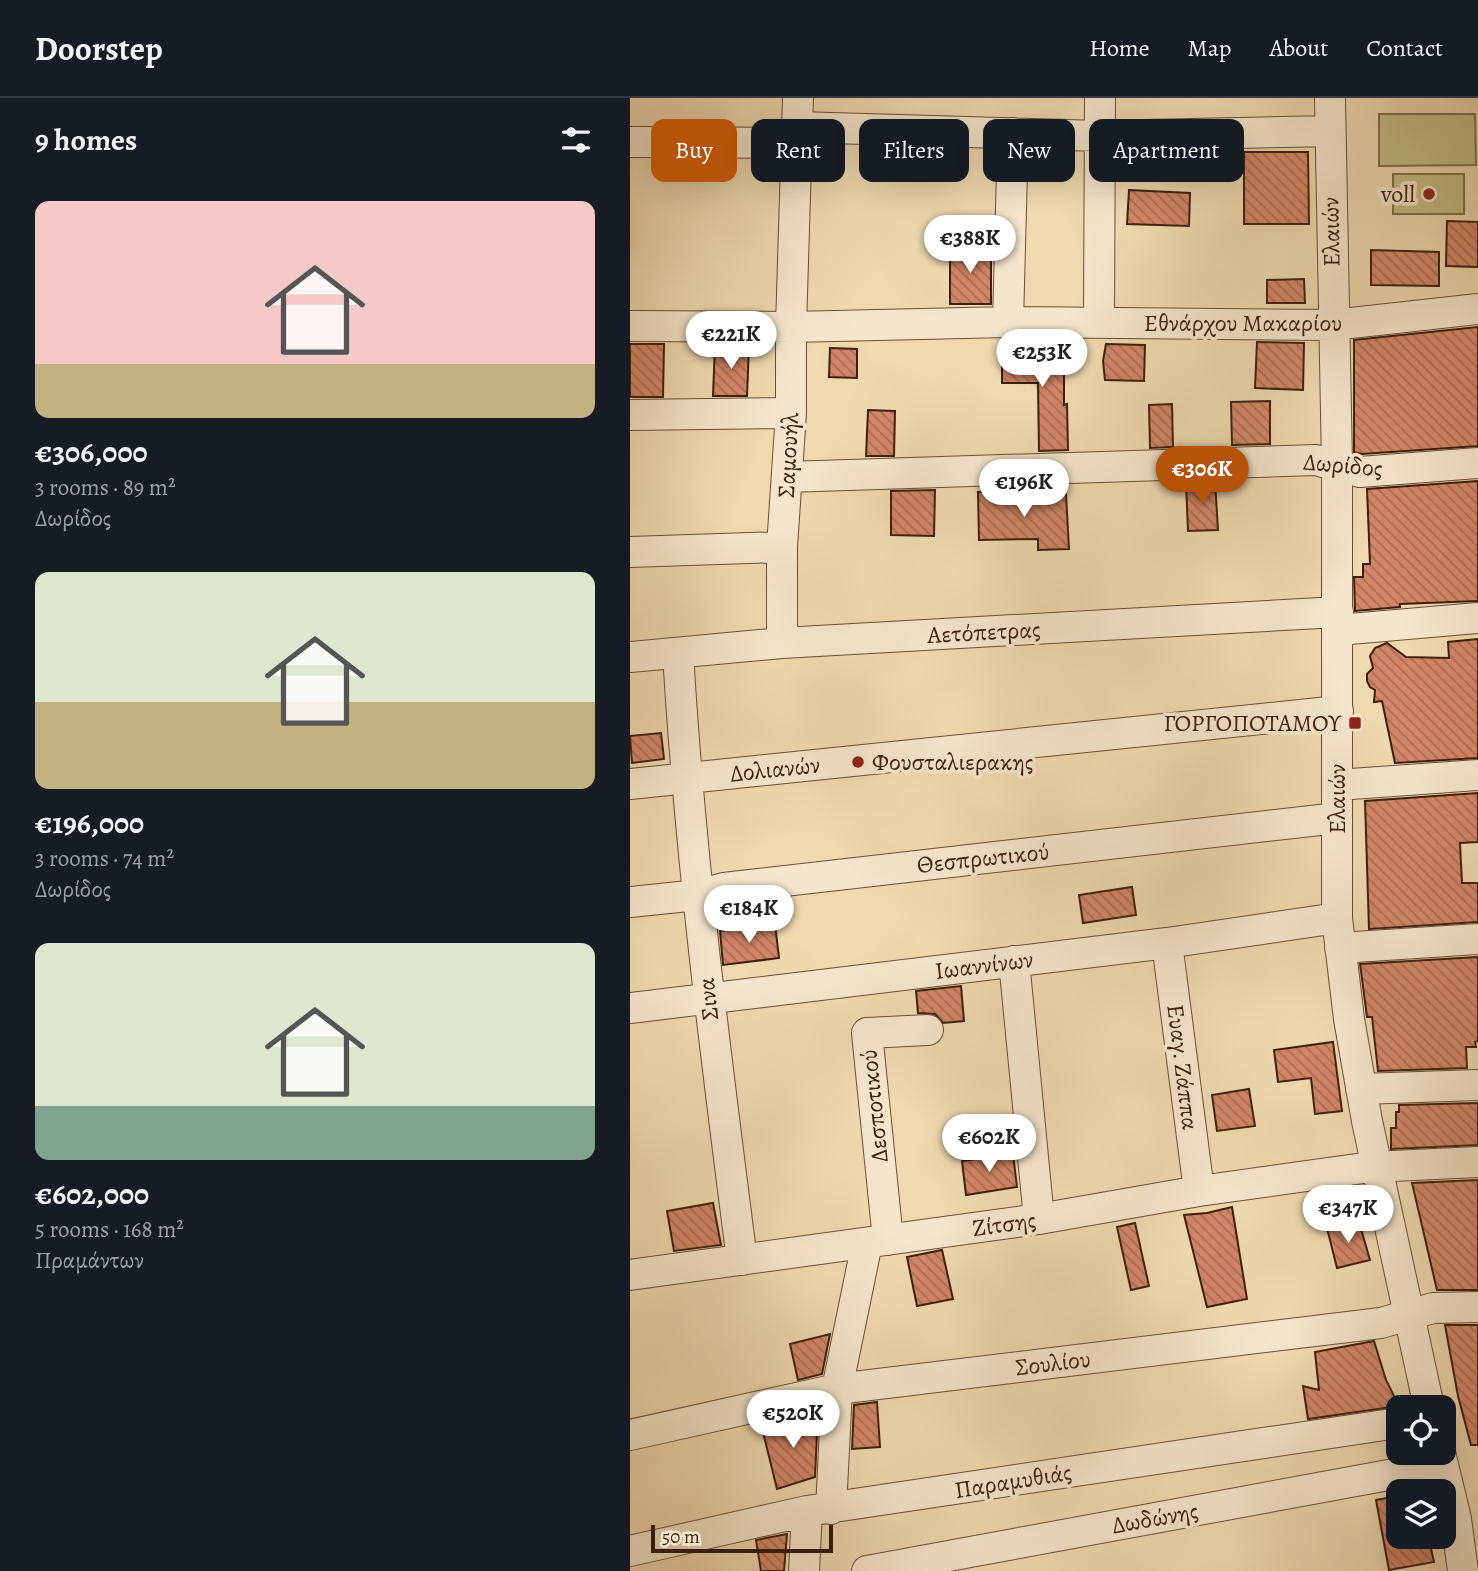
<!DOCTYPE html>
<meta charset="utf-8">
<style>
:root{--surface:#171b24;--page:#242831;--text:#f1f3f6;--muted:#9ea1a6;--line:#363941;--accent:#b45309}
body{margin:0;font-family:Alegreya,serif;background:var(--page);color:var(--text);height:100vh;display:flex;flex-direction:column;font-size:26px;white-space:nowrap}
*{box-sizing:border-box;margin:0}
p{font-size:23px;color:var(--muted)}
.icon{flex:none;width:38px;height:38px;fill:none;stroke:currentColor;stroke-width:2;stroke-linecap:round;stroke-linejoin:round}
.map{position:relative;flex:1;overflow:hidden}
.details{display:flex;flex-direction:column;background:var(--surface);width:630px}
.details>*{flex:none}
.guide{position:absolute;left:21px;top:21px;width:665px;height:63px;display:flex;gap:14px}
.fabs{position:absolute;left:756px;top:1297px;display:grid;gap:14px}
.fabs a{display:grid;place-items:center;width:70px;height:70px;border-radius:14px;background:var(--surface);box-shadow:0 7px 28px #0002;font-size:35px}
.scale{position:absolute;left:21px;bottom:18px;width:182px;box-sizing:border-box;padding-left:7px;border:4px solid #3c200e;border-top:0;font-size:19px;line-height:24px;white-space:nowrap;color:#3c200e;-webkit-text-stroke:5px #f5e6cb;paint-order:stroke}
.price{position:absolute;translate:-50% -60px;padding:0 16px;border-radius:24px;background:#fff;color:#222;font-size:23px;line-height:46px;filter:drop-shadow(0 2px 4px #0008)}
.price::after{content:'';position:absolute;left:50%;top:42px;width:21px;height:16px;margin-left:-10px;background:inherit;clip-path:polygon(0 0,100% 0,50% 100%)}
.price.current{background:var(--accent);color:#fff}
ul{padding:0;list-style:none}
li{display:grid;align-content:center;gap:14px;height:371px;padding:0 35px}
li span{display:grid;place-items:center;height:217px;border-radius:14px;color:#555}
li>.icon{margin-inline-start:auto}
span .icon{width:126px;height:126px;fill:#fffc;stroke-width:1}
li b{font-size:30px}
h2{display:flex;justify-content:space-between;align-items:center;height:84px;padding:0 35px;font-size:30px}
.pill{padding:0 24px;border-radius:14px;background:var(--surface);box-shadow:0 7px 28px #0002;font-size:24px;line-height:63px}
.pill.current{background:var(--accent);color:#fff}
header{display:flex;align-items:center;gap:42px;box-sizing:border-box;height:98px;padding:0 35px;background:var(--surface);border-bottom:2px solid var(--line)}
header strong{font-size:33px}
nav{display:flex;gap:38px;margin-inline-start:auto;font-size:24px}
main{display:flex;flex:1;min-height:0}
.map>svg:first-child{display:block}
</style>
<header>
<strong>Doorstep</strong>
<nav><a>Home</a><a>Map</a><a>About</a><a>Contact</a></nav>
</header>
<main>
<section class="details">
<h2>9 homes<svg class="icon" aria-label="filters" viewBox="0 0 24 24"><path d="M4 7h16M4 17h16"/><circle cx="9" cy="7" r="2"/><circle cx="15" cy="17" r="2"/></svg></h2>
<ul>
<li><span style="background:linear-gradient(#f6c9c9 75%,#c2b280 0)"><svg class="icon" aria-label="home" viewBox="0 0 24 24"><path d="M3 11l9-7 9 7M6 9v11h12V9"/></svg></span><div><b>€306,000</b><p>3 rooms · 89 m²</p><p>Δωρίδος</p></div></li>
<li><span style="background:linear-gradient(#dfe7d0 60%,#c2b280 0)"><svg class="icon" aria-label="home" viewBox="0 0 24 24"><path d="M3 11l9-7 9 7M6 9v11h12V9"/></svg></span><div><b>€196,000</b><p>3 rooms · 74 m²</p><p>Δωρίδος</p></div></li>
<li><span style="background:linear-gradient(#dfe7d0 75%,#7fa58c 0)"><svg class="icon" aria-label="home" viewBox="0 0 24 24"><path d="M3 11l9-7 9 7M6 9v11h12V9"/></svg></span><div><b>€602,000</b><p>5 rooms · 168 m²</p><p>Πραμάντων</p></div></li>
</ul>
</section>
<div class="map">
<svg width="848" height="1473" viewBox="0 0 848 1473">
<defs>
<pattern id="building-back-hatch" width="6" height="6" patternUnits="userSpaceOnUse" patternTransform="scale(1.75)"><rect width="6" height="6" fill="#d28667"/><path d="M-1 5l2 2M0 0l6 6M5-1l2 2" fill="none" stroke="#ac6d53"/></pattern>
</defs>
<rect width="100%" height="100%" fill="#efd9af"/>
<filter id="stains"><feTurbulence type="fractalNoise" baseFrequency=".00286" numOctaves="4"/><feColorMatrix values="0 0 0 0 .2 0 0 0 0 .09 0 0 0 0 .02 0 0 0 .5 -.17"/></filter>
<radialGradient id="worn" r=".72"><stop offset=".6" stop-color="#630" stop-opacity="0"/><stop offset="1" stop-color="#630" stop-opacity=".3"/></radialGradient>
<path fill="#c1bd85" stroke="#7e6e4a" stroke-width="2" d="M845,16l1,51 -97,1v-52z
M763,76h71v40h-71z"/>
<path fill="url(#building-back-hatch)" stroke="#3c200e" stroke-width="2" d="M614,54h64l1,72h-65z
M499,92l61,3 -1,33 -62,-2z
M817,123l31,1v45l-32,-1z
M320,149h41v57h-41z
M741,152l68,2v34l-68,-1z
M674,181l1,24h-38v-23z
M848,229v119l-116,8 -8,-2v-112z
M627,244l47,1 -1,47 -48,-2z
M0,246h34l-1,53h-33z
M476,246l39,1 -1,36 -39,-1 -2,-19z
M85,248l34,1 -2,49h-34z
M372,248l62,1v58l3,-1 1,46 -29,1 -1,-68h-36z
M200,250l27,1v29l-28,-1z
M640,303v43l-38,1 -1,-43z
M542,306l1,43 -23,1 -1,-43z
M238,312l27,1 -1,45h-28z
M585,383l3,49 -30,1 -2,-49z
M848,383v120l-78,3v3l-45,4 -1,-34h9v-13h7l-3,-75z
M305,392l-1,46 -43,-1v-44z
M348,394h33v4l55,-2 3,55 -31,1v-11l-59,1z
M848,541v119l-83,5 -13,-62 -8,1 1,-12 -5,-3 -3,-6v-7l6,-6 -3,-12 5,-8 12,-5 19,14 43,1 -1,-16z
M31,635l3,26 -32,4 -2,-27z
M848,695v49l-18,1 2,40h16v39l-109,7 -4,-128z
M502,789l4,28 -53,8 -4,-28z
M145,826l4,34 -56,7 -3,-34z
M848,859v84l-3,1 1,5h-10l1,21 -89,3 -6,-54h-5l-7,-53z
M331,888l3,35 -21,2 -8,-9 -17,-1 -2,-22z
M703,944l9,69 -27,3 -4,-36 -33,4 -4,-32z
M619,991l6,37 -38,5 -5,-36z
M848,1005v42l-87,4v-21h5v-16h3v-7z
M383,1056l4,33 -51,8 -4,-34z
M848,1082v110h-41l-25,-107z
M83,1105l8,42 -47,6 -7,-40z
M602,1109l15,92 -40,8 -23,-92 23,-2z
M729,1124l11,38 -33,8 -10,-40z
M505,1125l14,63 -18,4 -14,-63z
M312,1152l11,49 -36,7 -10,-49z
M815,1227h33v120h-7l-13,-49z
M200,1236l-8,40 -24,6 -8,-36z
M744,1243l12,39 13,26 -91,13 -5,-33 16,4 -4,-38z
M247,1304l3,45 -28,2 2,-44z
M188,1313l-3,66 -38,12 -15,-61 46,-11 -1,-3z
M768,1398v40h30l6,26 -45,8 -13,-70z
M157,1436l-3,37h-23l-5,-31z"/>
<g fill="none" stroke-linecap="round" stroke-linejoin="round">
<g stroke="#694e36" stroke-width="32">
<path id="minor" d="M700,0l7,367v453l12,101 18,102 62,286
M167,29l303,9 230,-5
M0,44l167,1
M378,224l5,-189
M469,224l1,-224
M0,228l161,1 217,-5 325,3 145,-16
M0,317l161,-2
M157,379l529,-17 44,12 118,-9
M0,454l152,-5
M708,532l140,-12
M152,545v-96l9,-134v-86l7,-229
M48,555c12,204 38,405 64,607
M0,559l152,-14 556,-31
M0,686l708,-73
M707,687l141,-10
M0,804l68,-7 26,-7 613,-70
M537,845l32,248
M710,850l138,-9
M384,863l25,258
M0,910l537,-65 170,-25
M731,991l117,-4
M258,1142l-21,-207 61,-3
M0,1177l409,-56 160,-28 172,-24 107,-5
M0,1337l207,-46 544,-66 52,-15 45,-1
M810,1354l16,67 7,52
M201,1411l6,-120 30,-146
M0,1453l177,-40 591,-88
M174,1473l3,-60
M237,1473l576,-106"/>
</g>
<use href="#minor" stroke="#f5e6cb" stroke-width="30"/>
</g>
<g fill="#8f2418" stroke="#f5e6cb" stroke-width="2.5">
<circle cx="799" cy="96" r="7"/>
<rect x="718" y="618" width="14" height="14" rx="3.5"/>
<circle cx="228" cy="664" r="7"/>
</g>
<g text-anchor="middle" stroke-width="7" stroke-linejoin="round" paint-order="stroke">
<g font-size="24" fill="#3c200e" stroke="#f5e6cb" text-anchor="end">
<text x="785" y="104">voll</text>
<text x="711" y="633">ΓΟΡΓΟΠΟΤΑΜΟΥ</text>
<text x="242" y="672" text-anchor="start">Φουσταλιερακης</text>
</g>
<g font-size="24" fill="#3c200e" stroke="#f5e6cb">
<text transform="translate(701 134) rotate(-91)" y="8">Ελαιών</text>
<text x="613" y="233">Εθνάρχου Μακαρίου</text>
<text transform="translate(158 357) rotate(-87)" y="8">Σαμουήλ</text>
<text transform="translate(713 367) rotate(5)" y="8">Δωρίδος</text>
<text transform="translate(354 534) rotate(-3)" y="8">Αετόπετρας</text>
<text transform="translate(145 671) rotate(-6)" y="8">Δολιανών</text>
<text transform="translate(707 701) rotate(-90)" y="8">Ελαιών</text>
<text transform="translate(353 760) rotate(-6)" y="8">Θεσπρωτικού</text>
<text transform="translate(354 867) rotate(-7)" y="8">Ιωαννίνων</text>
<text transform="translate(78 901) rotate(-96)" y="8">Σινα</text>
<text transform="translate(553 969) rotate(83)" y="8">Ευαγ. Ζάππα</text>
<text transform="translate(244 1008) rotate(-96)" y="8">Δεσποτικού</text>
<text transform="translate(374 1126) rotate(-8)" y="8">Ζίτσης</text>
<text transform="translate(423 1265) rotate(-7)" y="8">Σουλίου</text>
<text transform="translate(383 1383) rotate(-9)" y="8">Παραμυθιάς</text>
<text transform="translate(525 1420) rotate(-10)" y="8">Δωδώνης</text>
</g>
</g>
<rect width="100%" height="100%" filter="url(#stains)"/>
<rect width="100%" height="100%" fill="url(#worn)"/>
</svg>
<div class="fabs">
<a><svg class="icon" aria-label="locate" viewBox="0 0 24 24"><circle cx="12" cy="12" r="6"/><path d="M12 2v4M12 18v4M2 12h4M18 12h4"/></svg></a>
<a><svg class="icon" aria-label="layers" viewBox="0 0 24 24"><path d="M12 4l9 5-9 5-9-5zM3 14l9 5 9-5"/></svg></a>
</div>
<div class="scale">50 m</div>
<b class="price" style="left:340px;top:177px">€388K</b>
<b class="price" style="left:101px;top:273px">€221K</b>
<b class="price" style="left:412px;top:291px">€253K</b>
<b class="price current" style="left:572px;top:408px">€306K</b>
<b class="price" style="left:394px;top:421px">€196K</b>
<b class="price" style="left:119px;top:847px">€184K</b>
<b class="price" style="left:359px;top:1076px">€602K</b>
<b class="price" style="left:718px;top:1147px">€347K</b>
<b class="price" style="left:163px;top:1352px">€520K</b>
<div class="guide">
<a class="pill current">Buy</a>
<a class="pill">Rent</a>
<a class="pill">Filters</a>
<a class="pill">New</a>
<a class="pill">Apartment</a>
</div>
</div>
</main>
